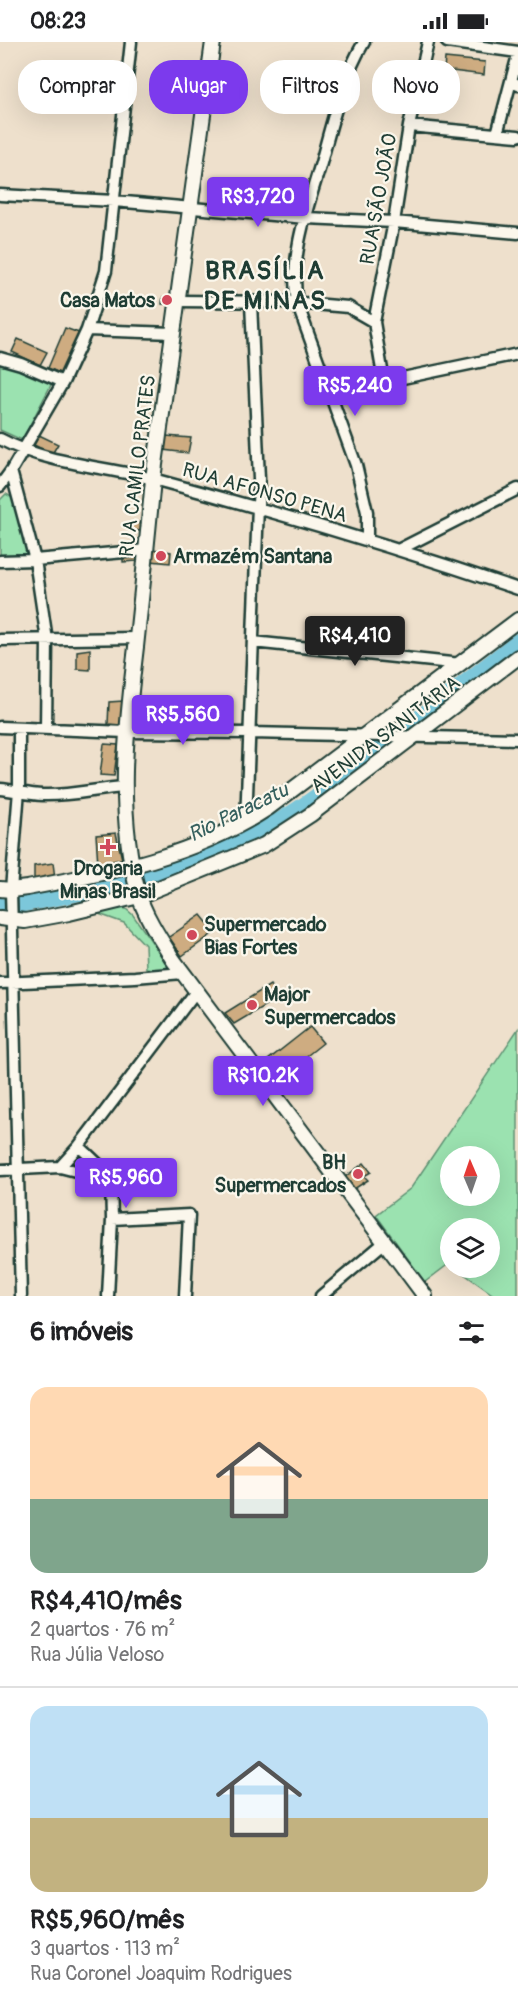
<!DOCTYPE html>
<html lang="pt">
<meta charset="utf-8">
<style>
:root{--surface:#fff;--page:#f2f2f2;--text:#202124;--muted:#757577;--line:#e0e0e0;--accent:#7c3aed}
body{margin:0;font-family:Pangolin,sans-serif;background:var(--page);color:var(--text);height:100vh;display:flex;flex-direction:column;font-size:22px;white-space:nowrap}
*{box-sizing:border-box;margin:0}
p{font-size:20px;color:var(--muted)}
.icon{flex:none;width:33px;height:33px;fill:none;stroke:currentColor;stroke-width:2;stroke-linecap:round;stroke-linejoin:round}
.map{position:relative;height:1254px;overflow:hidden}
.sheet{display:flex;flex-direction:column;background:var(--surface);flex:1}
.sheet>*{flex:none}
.banner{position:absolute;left:18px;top:18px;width:483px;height:54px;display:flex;gap:12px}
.needle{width:39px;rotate:358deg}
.fabs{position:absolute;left:440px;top:1104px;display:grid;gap:12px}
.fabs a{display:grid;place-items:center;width:60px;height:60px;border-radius:50%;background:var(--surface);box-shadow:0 6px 24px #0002;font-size:30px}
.price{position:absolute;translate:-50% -51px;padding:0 14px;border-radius:6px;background:var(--accent);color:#fff;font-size:20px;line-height:39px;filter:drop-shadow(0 2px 3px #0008)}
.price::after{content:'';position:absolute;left:50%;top:36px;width:18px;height:14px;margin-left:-9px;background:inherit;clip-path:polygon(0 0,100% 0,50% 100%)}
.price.current{background:#222;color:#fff}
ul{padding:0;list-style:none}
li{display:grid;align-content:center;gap:12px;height:318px;padding:0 30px}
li+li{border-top:2px solid var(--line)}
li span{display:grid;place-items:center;height:186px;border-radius:18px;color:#555}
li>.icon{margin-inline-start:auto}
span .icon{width:108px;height:108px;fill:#fffc;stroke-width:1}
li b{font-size:26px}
h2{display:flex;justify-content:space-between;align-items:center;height:72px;padding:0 30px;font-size:26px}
.pill{padding:0 21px;border-radius:24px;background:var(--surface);box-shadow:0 6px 24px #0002;font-size:21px;line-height:54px}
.pill.current{background:var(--accent);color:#fff}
.status{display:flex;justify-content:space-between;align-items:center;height:42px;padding:0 30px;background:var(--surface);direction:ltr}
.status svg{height:16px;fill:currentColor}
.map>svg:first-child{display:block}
</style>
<div class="status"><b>08:23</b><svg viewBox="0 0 49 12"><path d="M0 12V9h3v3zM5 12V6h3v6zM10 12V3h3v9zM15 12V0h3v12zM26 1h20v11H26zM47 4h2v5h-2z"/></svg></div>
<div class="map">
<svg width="518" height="1254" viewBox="0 0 518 1254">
<rect width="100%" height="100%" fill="#eee0cc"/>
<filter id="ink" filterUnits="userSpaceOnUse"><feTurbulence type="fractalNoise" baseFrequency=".0167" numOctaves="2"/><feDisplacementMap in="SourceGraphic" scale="12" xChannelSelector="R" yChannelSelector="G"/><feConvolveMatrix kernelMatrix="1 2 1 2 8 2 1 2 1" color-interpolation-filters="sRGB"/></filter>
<g filter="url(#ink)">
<path fill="#9be2b0" stroke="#5d9072" stroke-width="1.5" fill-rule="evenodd" d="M0,320l53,19 -31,59 -22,-10z
M6,452l7,4 15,54 -4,4 -24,1v-57z
M114,864l12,3 7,6 35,50 -3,6 -19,-3 -1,-23 -21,-22 -25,-9z
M518,987v267h-23l-39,-28h33v-40h-39v35l-25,19 -49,-67 35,-27zM489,1114v40h-39v-40z"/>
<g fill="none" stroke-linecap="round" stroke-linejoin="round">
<path stroke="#7bc7da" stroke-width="16" d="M0,864l6,1c88,-15 187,-36 264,-81 43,-24 80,-55 118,-85 44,-33 87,-66 130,-100"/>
</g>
<path fill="#ceac81" stroke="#1f3d34" stroke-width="1.5" d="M445,16l40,4 -1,13 -40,-5z
M395,31l13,1v7l-15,-1z
M171,254v8h-9l1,-7z
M65,286l14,5 -17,41 -14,-6z
M18,297l29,13 -7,13 -28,-13z
M39,393l19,9 -6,10 -18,-9z
M166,394l25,2 -3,15 -25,-3z
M131,481h11l-1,8 -11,-1z
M152,507l19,3 -1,11 -19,-2z
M137,513v6l-14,1v-6z
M90,607v21l-13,-1v-18z
M123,659l-2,24 -13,-1 1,-22z
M104,702l14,1 -4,31 -14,-1z
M116,791l6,26 -24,5 -2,-29z
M53,821l2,15 -21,2v-14z
M201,873l14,17 -33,24 -13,-19z
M270,943l9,12 -45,27 -9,-11z
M310,985l13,16 -49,39 -11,-18z
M364,1121l7,9 -7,4 4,4 -14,9 -9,-12z"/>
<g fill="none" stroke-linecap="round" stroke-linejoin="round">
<g stroke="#1f3d34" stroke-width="15">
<path id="minor" d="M364,0c-22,37 -32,80 -43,121 -13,43 -32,94 -24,140l59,162 11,47v27
M447,0l71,10
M518,13l-7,26 7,4
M409,84l109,10
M497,92l14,-53
M0,153l114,6 192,17 88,4 124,11
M178,259l113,1 57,5 26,15
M87,288l86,3
M0,316l21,6 42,18
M384,340l-10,-60 20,-100 15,-96 19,-84
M331,351l187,-39
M0,397c47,25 102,27 153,40 123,33 244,69 365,110
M11,429l24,89 12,80 -1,89
M0,444l11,-15 52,-89 24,-52 19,-59 25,-229
M400,507l118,-60
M0,519l35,-1 112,-10
M0,598l137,-2
M253,600l208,22
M0,685l126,5 125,1 267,6
M19,686v62l-8,100 10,406
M0,747c15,1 28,6 43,6 27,1 54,-6 81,-8
M246,780l13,-343 -8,-176
M0,941l135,-6 48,-4
M79,1104l20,19 12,15 1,39 -4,77
M60,1125l19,-21 118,-156
M0,1128l60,-3 51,13
M112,1177l77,-4 -4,81
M321,1254l64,-54"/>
</g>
<g stroke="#1f3d34" stroke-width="18">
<path id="tertiary" d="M213,0l-60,437c-5,56 -11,112 -17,168 -10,83 -20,163 2,245 5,21 24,50 36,69l251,335
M0,847l11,1 16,-2c83,-15 170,-33 241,-80l250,-188
M0,876l25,3 44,-8 70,-17 125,-51 46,-30 208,-158"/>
</g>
<use href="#minor" stroke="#fbf7ec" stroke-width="10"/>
<use href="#tertiary" stroke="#fbf7ec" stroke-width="14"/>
</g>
</g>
<g fill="#d1495b" stroke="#fbf7ec" stroke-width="2">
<circle cx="167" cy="258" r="6"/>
<circle cx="161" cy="514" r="6"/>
<path d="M105 796h6v6h6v6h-6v6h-6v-6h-6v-6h6z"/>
<circle cx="192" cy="893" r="6"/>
<circle cx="252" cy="963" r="6"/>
<circle cx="358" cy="1132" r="6"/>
</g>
<g text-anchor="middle" stroke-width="4.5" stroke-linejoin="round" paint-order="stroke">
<g font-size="20" fill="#1f3d34" stroke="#fbf7ec">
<text transform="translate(378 157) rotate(-80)" y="7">RUA SÃO JOÃO</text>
<text transform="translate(137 424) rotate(-83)" y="7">RUA CAMILO PRATES</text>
<text transform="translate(265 450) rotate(16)" y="7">RUA AFONSO PENA</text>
<text transform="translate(385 692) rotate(-37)" y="7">AVENIDA SANITÁRIA</text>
</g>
<g font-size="20" font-weight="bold" fill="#1f3d34" stroke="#fbf7ec" text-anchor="start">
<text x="155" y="265" text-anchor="end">Casa Matos</text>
<text x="173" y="521">Armazém Santana</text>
<text x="108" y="833" text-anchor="middle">Drogaria<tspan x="108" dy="23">Minas Brasil</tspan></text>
<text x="204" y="889">Supermercado<tspan x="204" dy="23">Bias Fortes</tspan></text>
<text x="264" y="959">Major<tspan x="264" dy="23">Supermercados</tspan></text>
<text x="346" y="1127" text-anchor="end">BH<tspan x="346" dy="23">Supermercados</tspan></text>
</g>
<g font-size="21" font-style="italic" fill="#36605e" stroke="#fbf7ec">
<text transform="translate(238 770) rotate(-26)" y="7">Rio Paracatu</text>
</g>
<g font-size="26" font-weight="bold" letter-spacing="1.5" fill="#1f3d34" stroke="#fbf7ec">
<text x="265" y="237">BRASÍLIA<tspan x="265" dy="30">DE MINAS</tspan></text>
</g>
</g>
</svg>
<div class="fabs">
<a><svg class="needle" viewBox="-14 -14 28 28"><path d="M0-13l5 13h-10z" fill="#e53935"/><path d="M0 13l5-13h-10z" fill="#757577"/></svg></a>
<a><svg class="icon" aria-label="layers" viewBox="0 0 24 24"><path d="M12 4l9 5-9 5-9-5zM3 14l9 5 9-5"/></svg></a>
</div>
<b class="price" style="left:258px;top:186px">R$3,720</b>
<b class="price" style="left:355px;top:375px">R$5,240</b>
<b class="price current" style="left:355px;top:625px">R$4,410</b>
<b class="price" style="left:183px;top:704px">R$5,560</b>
<b class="price" style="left:263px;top:1065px">R$10.2K</b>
<b class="price" style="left:126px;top:1167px">R$5,960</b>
<div class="banner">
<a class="pill">Comprar</a>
<a class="pill current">Alugar</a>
<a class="pill">Filtros</a>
<a class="pill">Novo</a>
</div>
</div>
<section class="sheet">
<h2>6 imóveis<svg class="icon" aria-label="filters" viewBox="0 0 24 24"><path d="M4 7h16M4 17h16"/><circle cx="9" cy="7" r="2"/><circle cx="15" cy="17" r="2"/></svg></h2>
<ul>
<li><span style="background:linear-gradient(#ffd9b3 60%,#7fa58c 0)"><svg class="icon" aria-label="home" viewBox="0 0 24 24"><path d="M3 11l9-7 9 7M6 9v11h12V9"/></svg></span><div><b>R$4,410/mês</b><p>2 quartos · 76 m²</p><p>Rua Júlia Veloso</p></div></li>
<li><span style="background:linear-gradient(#bfe0f5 60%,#c2b280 0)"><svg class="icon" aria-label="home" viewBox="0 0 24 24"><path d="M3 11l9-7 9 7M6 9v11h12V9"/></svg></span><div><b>R$5,960/mês</b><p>3 quartos · 113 m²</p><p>Rua Coronel Joaquim Rodrigues</p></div></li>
</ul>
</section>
